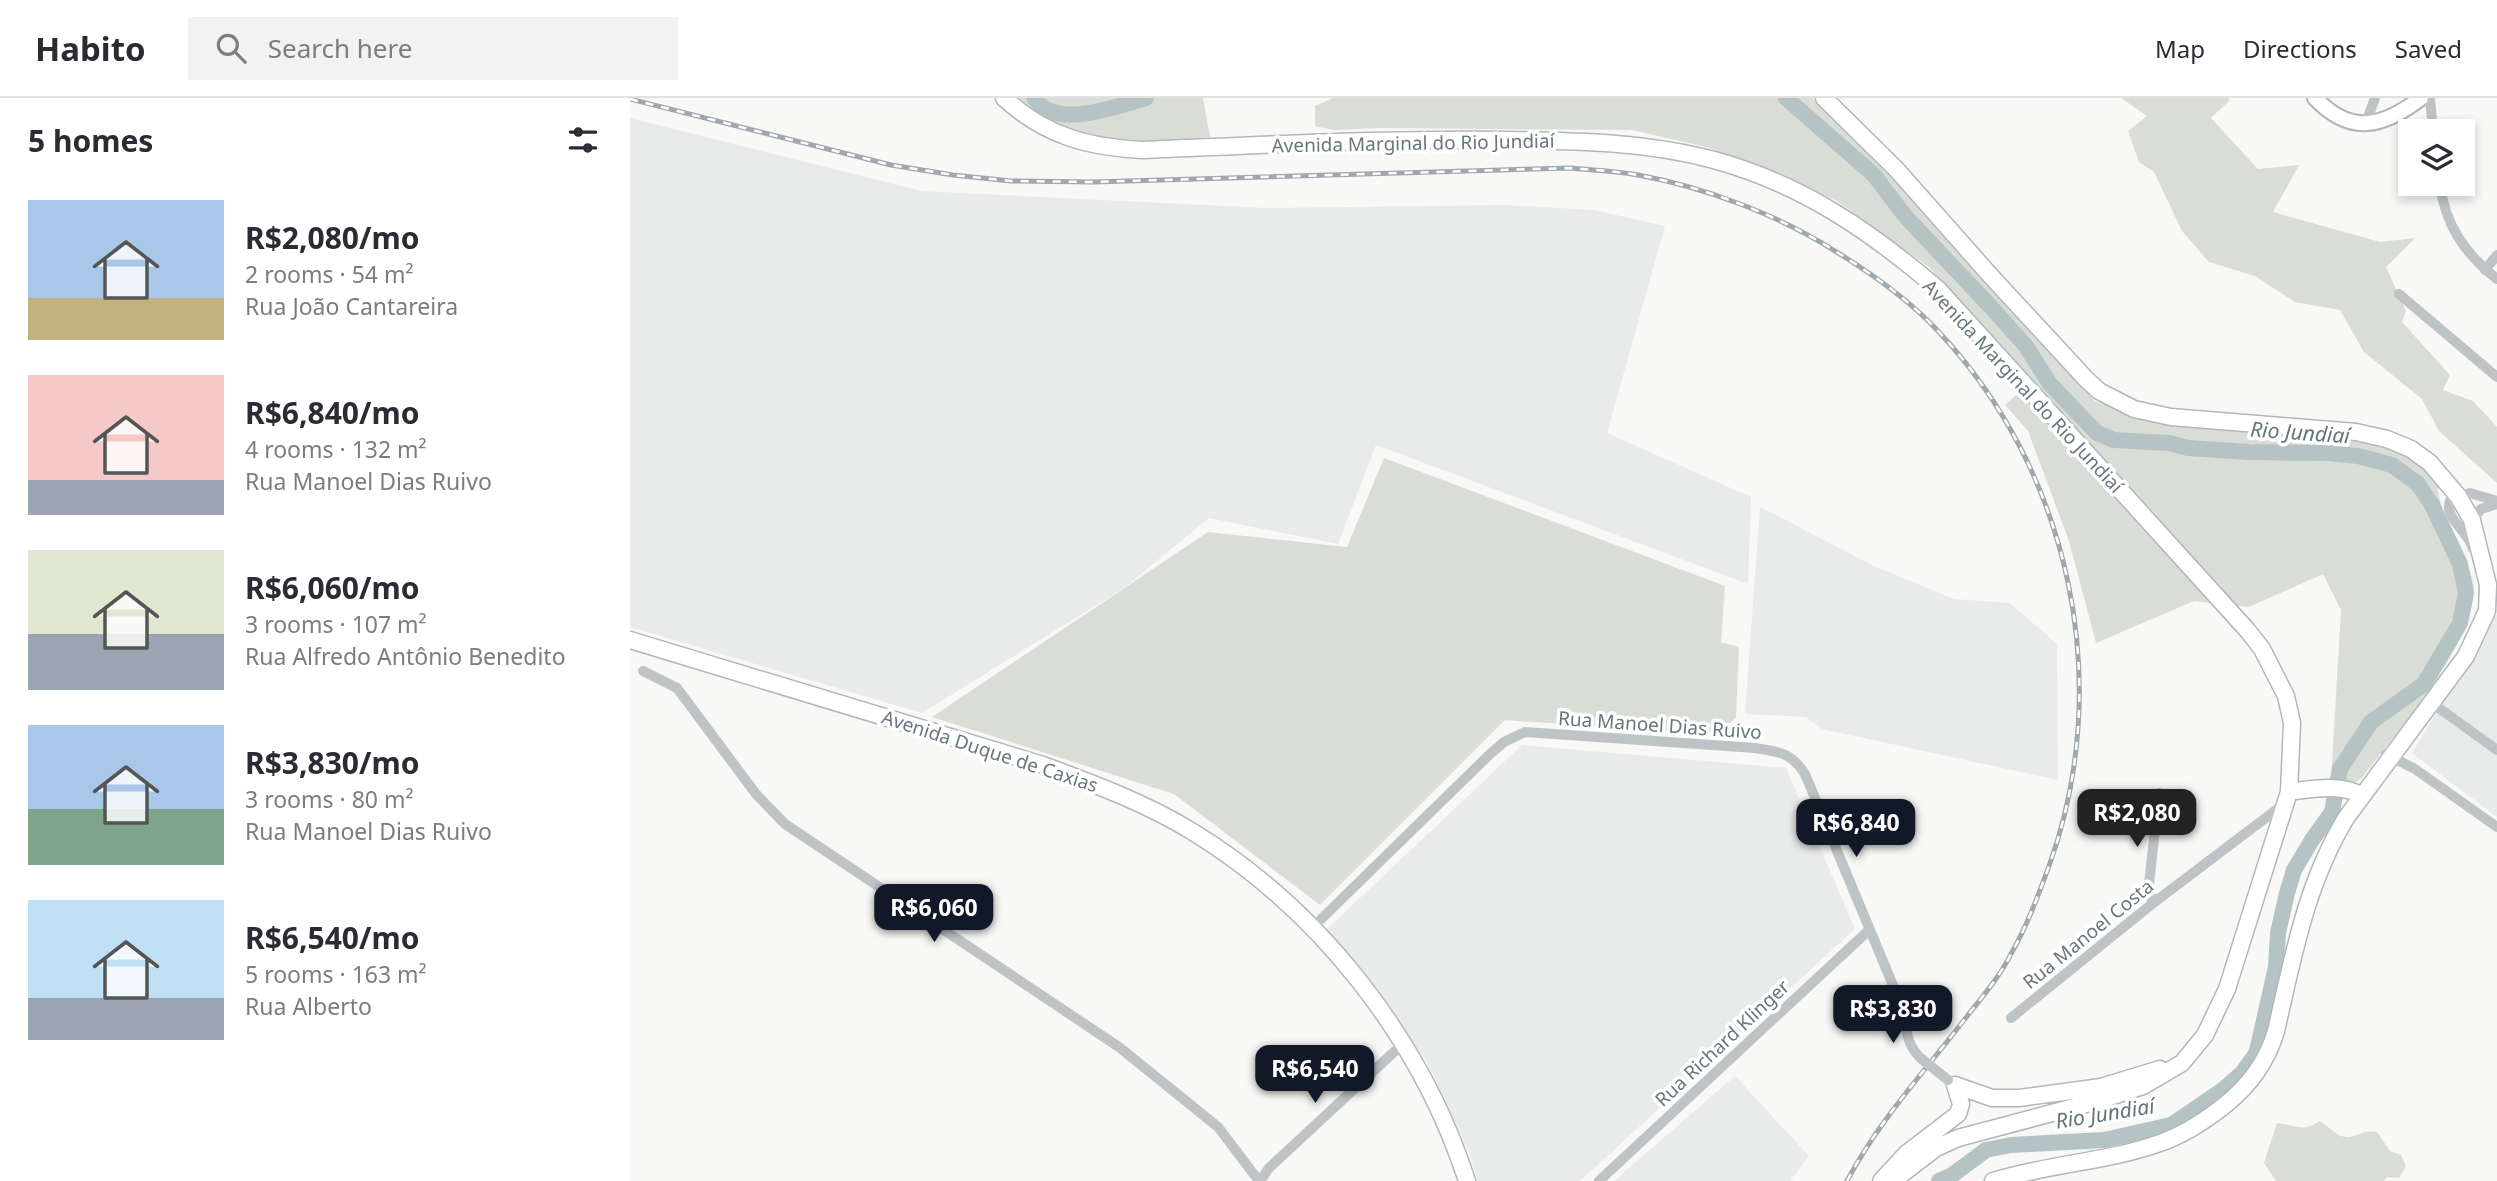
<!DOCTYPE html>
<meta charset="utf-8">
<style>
:root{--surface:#fff;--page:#f2f2f3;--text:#2b2b33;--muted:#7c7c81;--line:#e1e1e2;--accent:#111827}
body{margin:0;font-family:"Noto Sans",sans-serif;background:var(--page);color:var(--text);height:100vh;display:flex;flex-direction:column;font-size:26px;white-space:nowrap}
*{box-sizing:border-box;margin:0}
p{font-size:23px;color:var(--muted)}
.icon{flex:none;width:38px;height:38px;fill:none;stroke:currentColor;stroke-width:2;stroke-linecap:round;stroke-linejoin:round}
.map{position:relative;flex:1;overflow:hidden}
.sheet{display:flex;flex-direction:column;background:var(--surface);width:630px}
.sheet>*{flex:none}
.controls{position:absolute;left:1768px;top:21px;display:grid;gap:14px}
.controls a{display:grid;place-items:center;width:77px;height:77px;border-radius:0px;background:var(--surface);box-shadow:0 4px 10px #0003;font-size:35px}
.price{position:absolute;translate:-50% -60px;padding:0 16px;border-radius:14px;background:var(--accent);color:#fff;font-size:23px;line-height:46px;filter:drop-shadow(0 2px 4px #0008)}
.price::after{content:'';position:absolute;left:50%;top:42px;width:21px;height:16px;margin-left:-10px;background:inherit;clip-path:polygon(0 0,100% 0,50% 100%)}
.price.current{background:#222;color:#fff}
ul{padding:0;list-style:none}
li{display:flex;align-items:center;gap:21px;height:175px;padding:0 28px}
li span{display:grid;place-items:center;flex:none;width:196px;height:140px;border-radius:0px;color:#555}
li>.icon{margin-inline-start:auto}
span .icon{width:84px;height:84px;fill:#fffc;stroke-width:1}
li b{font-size:30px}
h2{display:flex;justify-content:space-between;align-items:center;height:84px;padding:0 28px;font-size:30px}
header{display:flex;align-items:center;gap:42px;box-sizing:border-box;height:98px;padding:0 35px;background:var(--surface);border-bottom:2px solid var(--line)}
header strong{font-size:33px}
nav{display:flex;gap:38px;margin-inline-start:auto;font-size:24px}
.search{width:490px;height:63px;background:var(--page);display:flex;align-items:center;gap:18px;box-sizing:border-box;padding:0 24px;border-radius:0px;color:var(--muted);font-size:26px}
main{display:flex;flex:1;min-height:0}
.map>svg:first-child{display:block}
</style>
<header>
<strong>Habito</strong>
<div class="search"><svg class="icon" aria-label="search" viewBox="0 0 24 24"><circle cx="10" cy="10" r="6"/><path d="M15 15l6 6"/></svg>Search here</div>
<nav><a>Map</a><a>Directions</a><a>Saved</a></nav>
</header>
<main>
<section class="sheet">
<h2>5 homes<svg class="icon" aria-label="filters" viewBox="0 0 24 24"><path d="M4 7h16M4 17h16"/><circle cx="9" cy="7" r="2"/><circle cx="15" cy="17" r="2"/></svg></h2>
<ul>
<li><span style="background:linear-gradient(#a9c7e8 70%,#c2b280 0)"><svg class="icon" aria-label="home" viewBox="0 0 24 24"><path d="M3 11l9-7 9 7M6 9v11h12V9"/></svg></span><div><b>R$2,080/mo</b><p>2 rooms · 54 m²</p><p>Rua João Cantareira</p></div></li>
<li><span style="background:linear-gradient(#f6c9c9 75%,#9aa5b1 0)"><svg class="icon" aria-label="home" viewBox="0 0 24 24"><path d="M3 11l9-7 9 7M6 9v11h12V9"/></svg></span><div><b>R$6,840/mo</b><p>4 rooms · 132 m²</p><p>Rua Manoel Dias Ruivo</p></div></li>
<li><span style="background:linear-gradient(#dfe7d0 60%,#9aa5b1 0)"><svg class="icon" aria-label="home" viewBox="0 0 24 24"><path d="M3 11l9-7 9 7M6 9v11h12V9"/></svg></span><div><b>R$6,060/mo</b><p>3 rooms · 107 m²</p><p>Rua Alfredo Antônio Benedito</p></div></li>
<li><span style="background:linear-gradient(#a9c7e8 60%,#7fa58c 0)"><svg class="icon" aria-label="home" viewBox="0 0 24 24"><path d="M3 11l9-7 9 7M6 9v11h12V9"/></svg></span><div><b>R$3,830/mo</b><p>3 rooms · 80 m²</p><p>Rua Manoel Dias Ruivo</p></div></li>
<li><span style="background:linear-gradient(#bfe0f5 70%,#9aa5b1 0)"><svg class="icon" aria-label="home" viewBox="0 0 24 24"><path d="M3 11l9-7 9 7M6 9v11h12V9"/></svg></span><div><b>R$6,540/mo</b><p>5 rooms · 163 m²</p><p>Rua Alberto</p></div></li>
</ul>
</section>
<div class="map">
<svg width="1867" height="1083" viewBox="0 0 1867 1083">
<rect width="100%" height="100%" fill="#f8f8f6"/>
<path fill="#e9eaea" d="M0,20l292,73 344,17 239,-3 89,5 71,16 -58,207 144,64 -3,87 -372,-139 -38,99 -129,-26 -85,70 -202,125 -292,-86z
M1130,409l114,59 80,33 56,4 47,41 1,136 -236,-51 -16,-12 -61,-3z
M1866,517h1v202l-85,-64z
M892,647l264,23 69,161 -275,252h-102l-10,-31 -42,-90 -100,-130z
M1105,978l74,80 -19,25h-176z"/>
<path fill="#d9ddd6" d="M385,0h188l7,39c-28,2 -58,8 -86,6 -41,-2 -78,-20 -109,-45z
M703,0h479l83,79 70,81 130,143 75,24 178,15 58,12 32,31c0,35 25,62 34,95 15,54 -80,160 -112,202l-8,4 -21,-3 10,-171 -18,-36 -74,33 -55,-6 -98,42 -27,-102 -41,-110 -23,-26 27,-24 -102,-113 -93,-67 -127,-53 -78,-18 -252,-2 -47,2 -18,-4v-20z
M1491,0h107l2,2 -19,18 47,51 41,-4 -26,47 107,30 35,-4 -29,29 20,44 -4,11 48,53 -7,15 30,11 24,26v56l-58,-52 -17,-32 -58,-47 -24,-42 -45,-8 -40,-26 -46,-14 -27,-31 -28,-59 -15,-10 -11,-31 19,-15z
M754,360l341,128 -4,56 18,5 -3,70 -18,17 -213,-14 -185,185 -146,-111 -242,-77 276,-185 139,15z
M1689,1023c11,5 17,17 30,16 13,-2 12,-7 28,-5l13,19 11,4 5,11 -7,12 -12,-1 -3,4h-108l-12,-18 13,-40c17,2 27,10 42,-2z"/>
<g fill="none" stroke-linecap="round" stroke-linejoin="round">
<path stroke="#b6c3c5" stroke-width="2.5" d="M1788,386l11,4"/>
<path stroke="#b6c3c5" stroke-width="16" d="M404,0c21,33 83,8 112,0
M1156,0l88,77 31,41 85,90 35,39 25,39 47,49 17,7 55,3 19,5 60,4 81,1 29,3 34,9 26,19 14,21 28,59 6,29 -6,30 -36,61 -53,38 -31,47 -8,43 -20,28 -18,30 -7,23 -9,40 -2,34 -16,71 -4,16 -14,19 -18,16 -53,36 -67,15 -93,5 -25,5 -35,26 -12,5"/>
<g stroke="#b0b7ba" stroke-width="18">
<path id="secondary" d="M1685,0c36,38 68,29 106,0"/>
</g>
<g stroke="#b2b7ba" stroke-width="19">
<path id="primary" d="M374,0c41,38 84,49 138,52 123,-5 245,-12 367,-10 70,1 138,2 205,20 88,24 156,71 224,129l310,342 14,18 24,47 6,27 -3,69 -62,197 -22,46 -23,28 -39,23 -42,14 -143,38 -22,10 -43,33
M1194,0l73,72 92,104 97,105 13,12 35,18 37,8 185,15 31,7 24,10 19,14 28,33 14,24 16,65 -1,26 -21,45 -120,162c-40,66 -53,139 -70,213 -9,31 -26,54 -51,74 -19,15 -42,30 -65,38 -54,19 -112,21 -167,38
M0,542l413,125c51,19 103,38 150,67 127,78 228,207 274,349
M1659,694c22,-3 54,-9 73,4
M1325,987l37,13h27l82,-11 59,-18
M1251,1083l26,-28 51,-39 3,-10 -6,-19"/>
</g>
<path stroke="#bec3c5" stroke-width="10" d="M1800,0l3,33
M1736,25l9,-25
M1810,86c5,41 25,70 57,95
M1855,172l12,-15
M1769,196l98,83
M1842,422l9,-11 16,-5
M1843,451c-5,-18 -32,-34 -22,-50l19,-6 27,8
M13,573l34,17 79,106 29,30 334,223 99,80 41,54
M1799,603l68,49
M1756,656l29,15 82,58
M1522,806l-3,-20 10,-91
M682,830l177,-173 15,-13 21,-10 230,16c24,4 36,4 50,26 31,76 63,152 95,228 9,22 2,41 23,58
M1381,920l141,-114 132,-100
M630,1083l9,-13 126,-117
M969,1083l269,-250"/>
<use href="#secondary" stroke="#fff" stroke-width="14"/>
<use href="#primary" stroke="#fff" stroke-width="16"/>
<g stroke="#a0a8ab" stroke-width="5">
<path id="rail" d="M0,1l261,66 62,10 58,6 82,1 477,-14c22,2 46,3 68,7 66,12 141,40 197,76 36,22 74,49 103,80 133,141 177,353 111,535 -11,30 -22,60 -38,88 -11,22 -28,42 -43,61 -42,55 -89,105 -121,166"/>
</g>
<use href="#rail" stroke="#fff" stroke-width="2.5" stroke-dasharray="8" stroke-linecap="butt"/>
<path stroke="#bec3c5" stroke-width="10" d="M1293,962l25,20"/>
</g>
<g text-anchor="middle" stroke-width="7" stroke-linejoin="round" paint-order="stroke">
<g font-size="19" fill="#66787e" stroke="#fff">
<text transform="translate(783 45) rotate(-1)" y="7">Avenida Marginal do Rio Jundiaí</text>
<text transform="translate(1393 288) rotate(47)" y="7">Avenida Marginal do Rio Jundiaí</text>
<text transform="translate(1030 627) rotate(4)" y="7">Rua Manoel Dias Ruivo</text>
<text transform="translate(360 653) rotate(18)" y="7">Avenida Duque de Caxias</text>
<text transform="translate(1458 836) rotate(-39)" y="7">Rua Manoel Costa</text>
<text transform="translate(1092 945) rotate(-43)" y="7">Rua Richard Klinger</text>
</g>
<g font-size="21" font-style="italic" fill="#617678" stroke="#fff">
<text transform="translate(1670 335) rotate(4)" y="7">Rio Jundiaí</text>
<text transform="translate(1475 1016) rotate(-9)" y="7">Rio Jundiaí</text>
</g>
</g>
</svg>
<div class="controls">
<a><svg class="icon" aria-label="layers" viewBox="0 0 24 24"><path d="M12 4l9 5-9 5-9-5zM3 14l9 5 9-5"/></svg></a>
</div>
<b class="price current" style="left:1507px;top:751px">R$2,080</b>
<b class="price" style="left:1226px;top:761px">R$6,840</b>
<b class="price" style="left:304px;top:846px">R$6,060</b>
<b class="price" style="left:1263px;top:947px">R$3,830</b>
<b class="price" style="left:685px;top:1007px">R$6,540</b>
</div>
</main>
